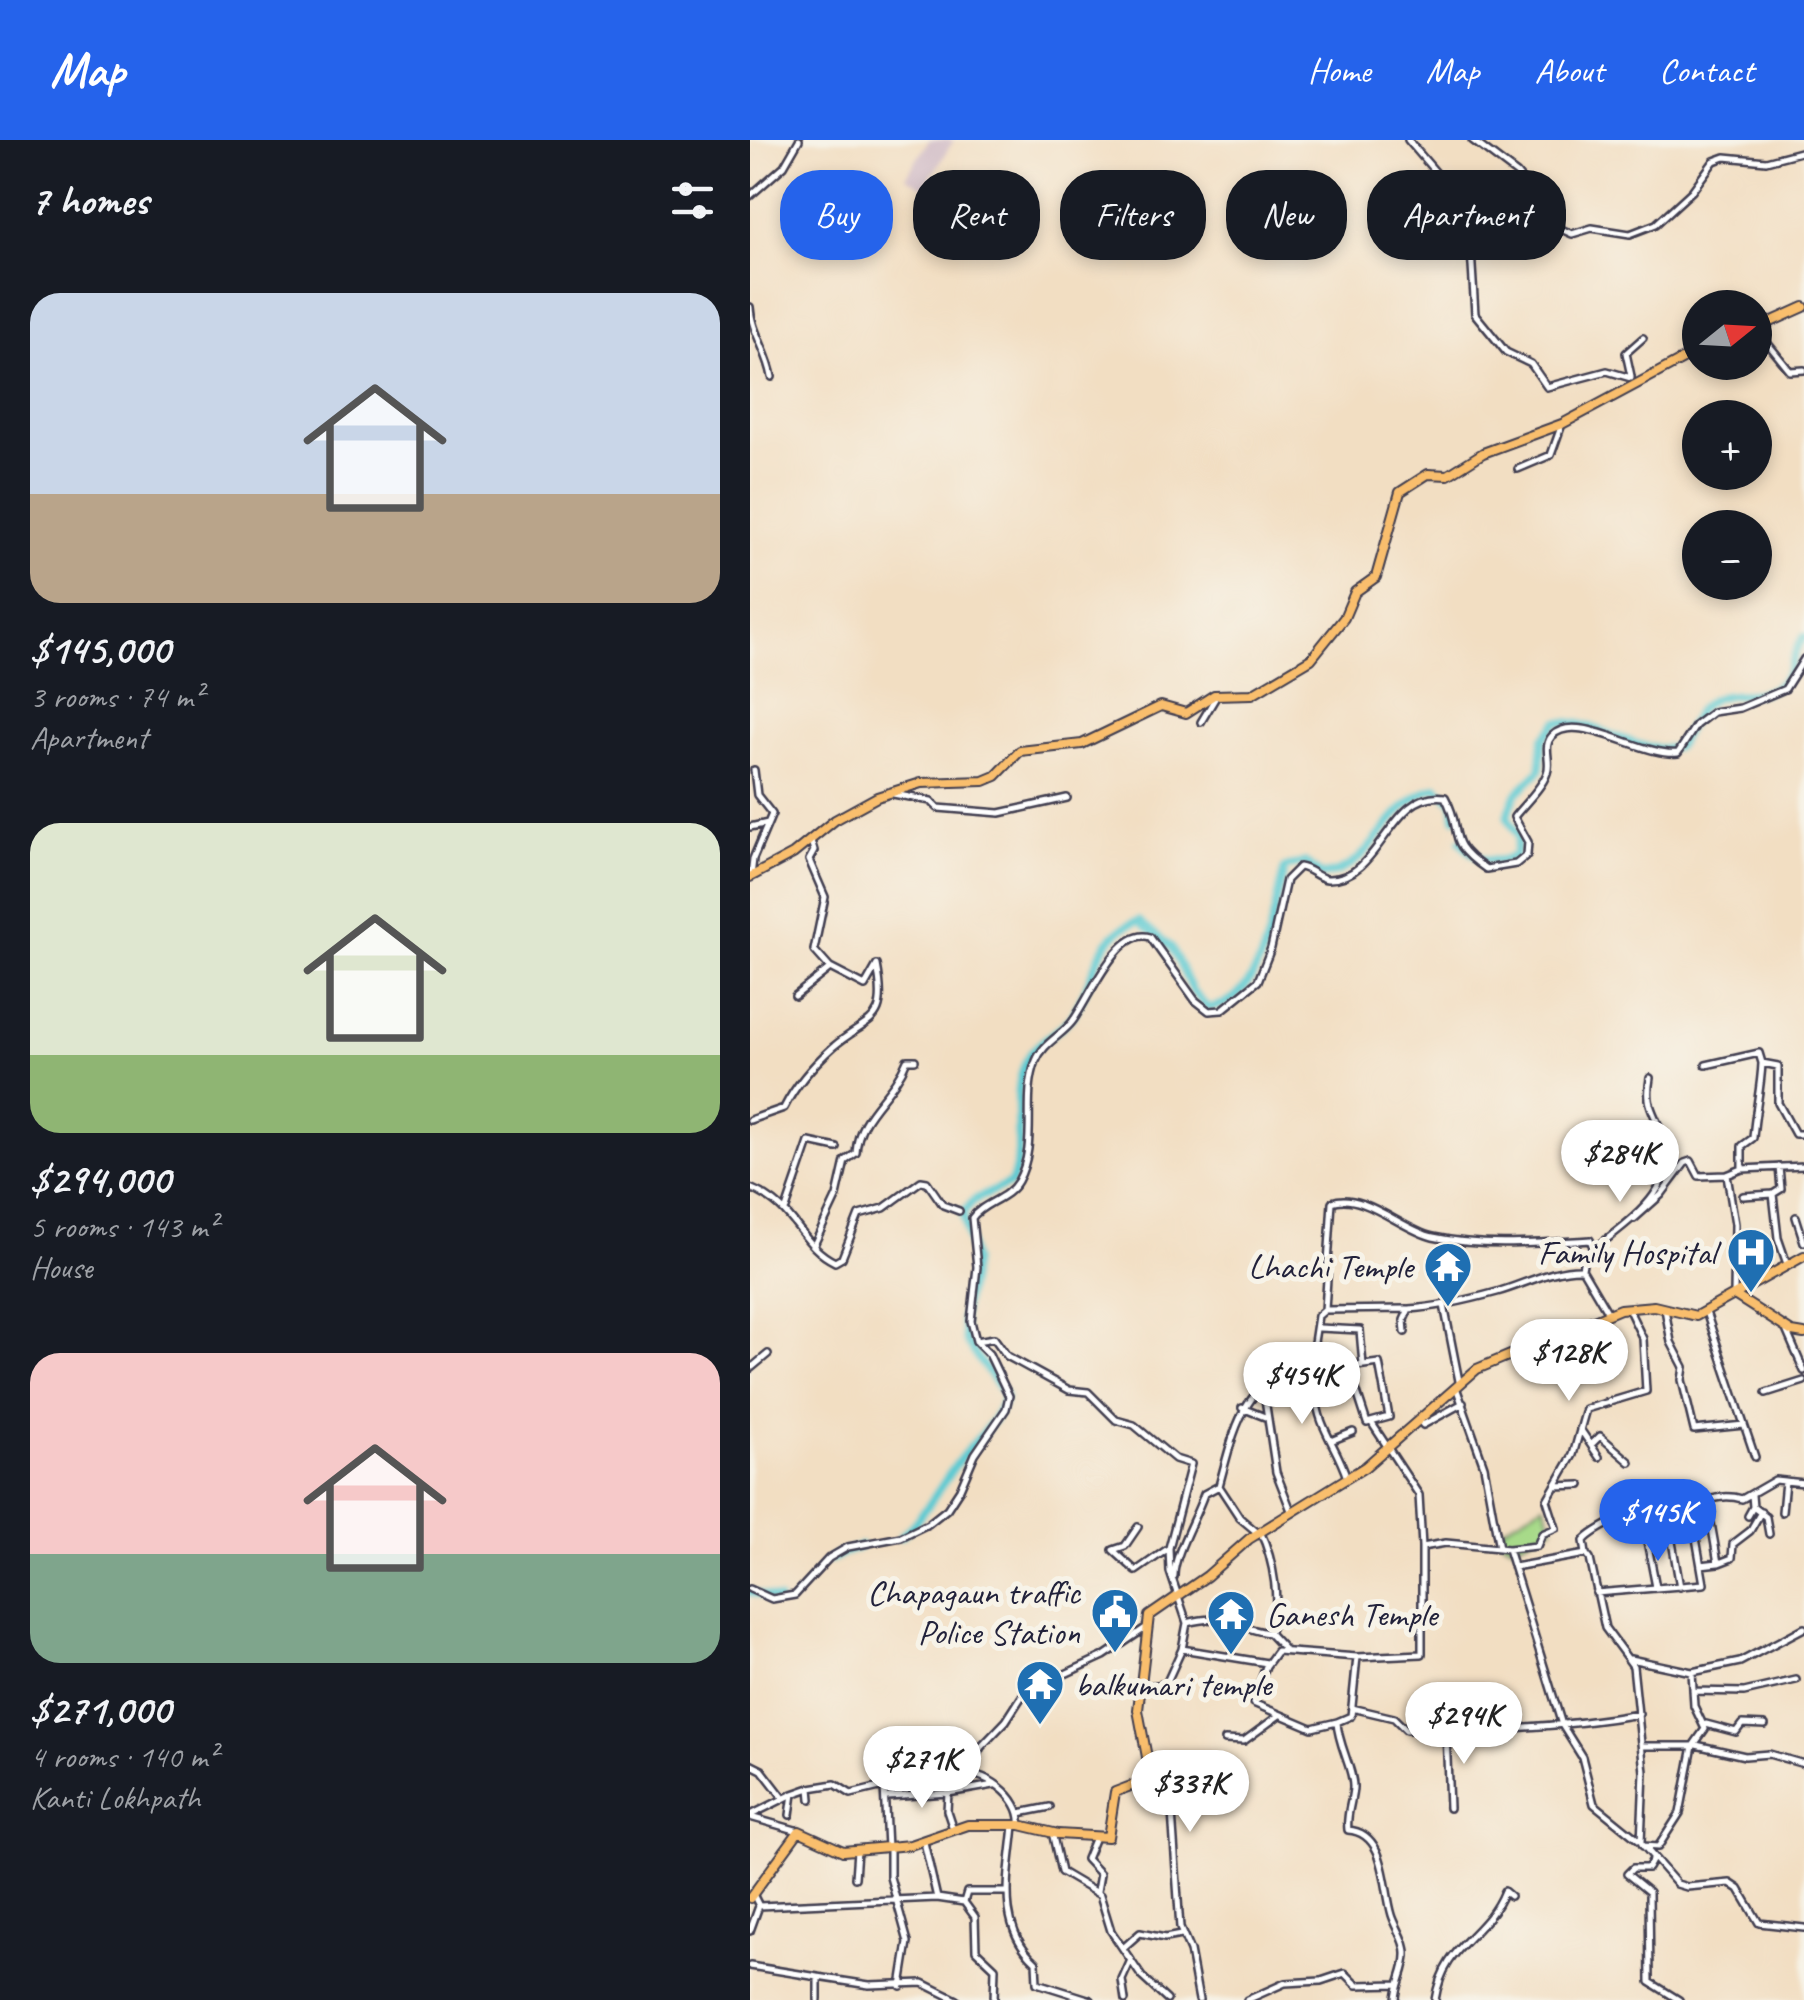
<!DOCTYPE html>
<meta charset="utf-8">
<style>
:root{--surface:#171b24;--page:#242831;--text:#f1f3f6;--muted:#9ea1a6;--accent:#2563eb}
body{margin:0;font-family:Caveat,sans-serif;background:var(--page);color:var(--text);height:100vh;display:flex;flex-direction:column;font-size:38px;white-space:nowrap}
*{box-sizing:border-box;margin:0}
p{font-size:32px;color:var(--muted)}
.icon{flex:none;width:55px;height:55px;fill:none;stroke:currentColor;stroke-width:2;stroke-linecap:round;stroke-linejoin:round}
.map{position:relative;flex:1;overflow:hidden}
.details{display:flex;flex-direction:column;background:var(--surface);width:750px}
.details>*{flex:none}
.banner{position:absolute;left:30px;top:30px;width:872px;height:90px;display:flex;gap:20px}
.needle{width:65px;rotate:72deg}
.controls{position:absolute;left:932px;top:150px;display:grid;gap:20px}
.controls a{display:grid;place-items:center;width:90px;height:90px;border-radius:50%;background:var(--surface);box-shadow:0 5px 15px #0003;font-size:50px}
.price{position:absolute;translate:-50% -85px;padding:0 22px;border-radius:35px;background:#fff;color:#222;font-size:32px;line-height:65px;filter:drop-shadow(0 2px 5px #0008)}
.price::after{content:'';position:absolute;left:50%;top:60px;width:30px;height:22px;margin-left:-15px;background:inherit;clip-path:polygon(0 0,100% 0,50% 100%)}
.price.selected{background:var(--accent);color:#fff}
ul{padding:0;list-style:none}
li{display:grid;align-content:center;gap:20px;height:530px;padding:0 30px}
li span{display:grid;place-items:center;height:310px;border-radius:30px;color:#555}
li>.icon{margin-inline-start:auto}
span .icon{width:180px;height:180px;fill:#fffc;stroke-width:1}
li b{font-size:42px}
h2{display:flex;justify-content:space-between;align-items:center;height:120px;padding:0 30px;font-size:42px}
.pill{padding:0 35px;border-radius:40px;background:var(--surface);box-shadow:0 5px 15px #0003;font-size:35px;line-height:90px}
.pill.selected{background:var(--accent);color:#fff}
header{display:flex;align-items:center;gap:60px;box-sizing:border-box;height:140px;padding:0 50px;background:var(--accent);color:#fff}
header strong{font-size:48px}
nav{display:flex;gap:55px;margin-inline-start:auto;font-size:35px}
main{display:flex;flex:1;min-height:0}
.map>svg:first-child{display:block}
</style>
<header>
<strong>Map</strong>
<nav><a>Home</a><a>Map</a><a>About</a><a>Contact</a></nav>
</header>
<main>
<section class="details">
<h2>7 homes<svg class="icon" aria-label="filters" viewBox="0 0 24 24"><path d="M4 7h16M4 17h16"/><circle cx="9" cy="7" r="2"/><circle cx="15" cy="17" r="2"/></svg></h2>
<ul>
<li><span style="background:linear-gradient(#c9d6e8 65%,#b9a48a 0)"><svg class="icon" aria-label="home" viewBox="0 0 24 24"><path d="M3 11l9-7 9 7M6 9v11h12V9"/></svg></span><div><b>$145,000</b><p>3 rooms · 74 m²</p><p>Apartment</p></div></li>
<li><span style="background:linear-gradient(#dfe7d0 75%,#8fb573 0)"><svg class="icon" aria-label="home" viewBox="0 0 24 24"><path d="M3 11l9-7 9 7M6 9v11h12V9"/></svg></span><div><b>$294,000</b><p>5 rooms · 143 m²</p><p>House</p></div></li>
<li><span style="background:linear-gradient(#f6c9c9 65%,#7fa58c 0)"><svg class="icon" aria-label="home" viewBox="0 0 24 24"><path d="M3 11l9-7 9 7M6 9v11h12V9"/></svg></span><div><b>$271,000</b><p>4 rooms · 140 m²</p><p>Kanti Lokhpath</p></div></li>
</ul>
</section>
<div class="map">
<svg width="1054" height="1860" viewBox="0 0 1054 1860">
<rect width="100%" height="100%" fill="#f7f3e8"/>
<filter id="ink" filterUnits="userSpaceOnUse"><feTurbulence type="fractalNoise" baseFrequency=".01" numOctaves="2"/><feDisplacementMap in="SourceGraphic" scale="20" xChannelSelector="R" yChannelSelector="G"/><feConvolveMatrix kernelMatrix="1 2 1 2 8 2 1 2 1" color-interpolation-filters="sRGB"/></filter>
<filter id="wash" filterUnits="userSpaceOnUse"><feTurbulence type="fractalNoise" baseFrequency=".0048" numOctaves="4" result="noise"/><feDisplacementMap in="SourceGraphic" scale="40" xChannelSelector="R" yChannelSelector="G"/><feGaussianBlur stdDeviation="2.25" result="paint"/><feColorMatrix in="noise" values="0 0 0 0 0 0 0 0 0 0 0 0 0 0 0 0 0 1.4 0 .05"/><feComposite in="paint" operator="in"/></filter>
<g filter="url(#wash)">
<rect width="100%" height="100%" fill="#f2dec2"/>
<path fill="#d2bdc7" d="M179,0h25l-30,48 -18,-11z"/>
<path fill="#a7da89" stroke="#647e62" stroke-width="2.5" d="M794,1364l9,23 -40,19 -11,-5 -2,-11z"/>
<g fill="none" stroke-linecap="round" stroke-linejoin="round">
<path stroke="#5dcad2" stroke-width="8" d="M711,701c12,19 33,24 54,15l3,-19 -11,-21 9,-22 24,-24 3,-31 14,-17c40,-3 80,34 119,25 13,-14 14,-34 32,-45 21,-14 48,-1 69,-17 17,-12 14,-34 27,-48
M151,1397c26,-26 34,-42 53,-70 17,-25 42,-42 51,-71l-39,-54 -4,-24 11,-57 -10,-48 11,-13 37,-17c17,-40 -3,-83 15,-122 8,-18 31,-28 44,-43 24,-30 22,-84 69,-97l32,26 22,45 15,16c59,-7 63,-96 77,-140l20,-6 16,13c53,-3 61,-69 116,-88l16,15 2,16
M81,1419l29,-13
M0,1452l28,8"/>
</g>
</g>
<g filter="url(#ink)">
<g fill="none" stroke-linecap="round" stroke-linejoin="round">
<g stroke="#413e4f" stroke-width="10">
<path id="minor" d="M658,0l36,42 8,20 17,16 6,96 31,38 25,12 16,23 60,-16 24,7
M722,0l45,34 44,55 11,5 20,-6 38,6 26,-10 36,-33 22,-30 11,-4 41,4 38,-10
M0,56l34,-30 15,-26
M0,167c1,24 18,45 22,70
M1006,189l34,42 14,-1
M881,236l-5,-23 17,-15
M768,329l33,-14 11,-31
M451,582l15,-25
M143,654l38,7 7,7 62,5 67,-15
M0,687l18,-4
M1,736l2,-17 19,-45 -15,-19 -3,-25
M45,856l35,-28
M956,925l53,-12 3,10
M0,980l34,-12c12,-24 29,-43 49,-61 36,-31 56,-20 44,-82l-12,21 -35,-18 -16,-18 11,-53 -16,-37 5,-9 -3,-10
M1029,1027l2,22 -8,5 5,44 9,26
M992,1029v-23l11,-8c2,-27 8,-50 9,-75l16,3v37l17,31h9
M0,1048c48,20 48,56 85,74l7,-4 17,-43 25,-7 37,-27 6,1 16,23 16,6
M993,1056l30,-2
M36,1069l23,-67 28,6
M1046,1077l8,25
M884,1079l27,-24 24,-32 6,-2 8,15 28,-1
M64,1105l23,-49 8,-35 11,-8c2,-40 36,-55 51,-93h8
M984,1155l1,-71 -8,-49 15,-6 62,-3
M694,1165l15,76
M915,1169l6,33 13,25 -2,13 12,50 50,-5
M575,1170l82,-1
M956,1172l49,145
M858,1173l-26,-44 2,-11c36,-33 98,-63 79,-121 -9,-27 -18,-30 -13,-59
M829,1184l3,17
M569,1188l41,2 3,35
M655,1192l-1,-12 5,-11c30,-2 59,-9 88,-17 26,-7 56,-24 85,-23
M1037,1192l17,39
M226,1201l18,-3 13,18 62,34 19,2 28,28 18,5 41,34 16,5 -22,84 1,24 17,51
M563,1209l6,45
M590,1217l4,32
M591,1228l38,-5 10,54 -22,6 -11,-34
M0,1229l18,-15
M706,1247l28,79 15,82 9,1 54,176 20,32 12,47 47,38 3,-70 -11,-106 -28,-38 -15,-69 -4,-5 -72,13
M1016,1253l38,-12
M566,1255c2,33 21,51 31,83
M492,1268l23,9
M669,1280l4,5 40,-22
M623,1285l46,70 3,52 24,-4 53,5
M830,1289l19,28
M583,1300l20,-8
M841,1305l9,-9 30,26
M469,1346c21,-79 23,-91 94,-137l5,-33 7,-6 7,-108c31,-11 70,28 101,35 50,11 106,6 157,3l4,9
M805,1346l26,-1
M1002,1355l1,12 13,10 3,17
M925,1363l2,32
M1032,1372l3,-31
M542,1373l-16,-41 -11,-73 63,-6
M998,1376l5,-9
M388,1387l-13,19 -12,4 23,21 33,-23
M510,1391c13,27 23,76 9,102l15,16
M921,1396l9,51
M758,1409l29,-3 5,-12 14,-6 -9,-28 26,-45 13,-46 60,-18 -3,-52 -15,-31
M836,1414l-2,-13c8,-11 67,-40 82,-40 9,0 13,6 22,4 20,-4 33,-12 54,-6l33,-19 29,3
M969,1423l13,-5 1,-14 17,-13 11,-19
M424,1437c-1,-21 22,-59 30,-83l15,-8 21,32 18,15
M906,1447l-9,-46 48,-9
M0,1449l22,10 23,-4 34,-37 19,-11 53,-10 27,-13 19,-15 13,-20 15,-35 31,-45 3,-13 -20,-42 -13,-13 -5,-20 6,-54 -5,-49c11,-16 35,-18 46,-37 21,-38 3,-81 18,-120 7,-18 25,-25 36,-39 17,-22 45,-95 78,-85l45,63 14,11 13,-1 36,-29 13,-33 15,-68 13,-13c11,1 18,11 28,12 55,2 61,-90 118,-82 20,37 -2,42 41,72l30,-5 11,-9 1,-13 -14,-25c10,-13 28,-29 33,-44 5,-12 -5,-26 5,-37 25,-26 92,22 126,17l18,-28 17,-13 27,-4 45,-19 19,-30
M846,1453l108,-9 -9,-52 1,-5 15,-4 7,40 -17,2
M432,1509l5,-26c39,-11 47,5 82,10
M880,1519l62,13 48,-10 64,-34
M389,1547l27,-3 16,-35 85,14
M943,1551l51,1 52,-12
M602,1568l42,10 12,12c80,0 154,-2 233,-16
M587,1582l-25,6 -59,-25 13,-37 11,-15 80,6
M956,1584l30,8 6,-8 23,1
M696,1591l3,77
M475,1600l19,1 34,-25
M946,1605l49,11 24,-2 35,10
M892,1606h51
M0,1624l12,6 20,26
M219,1631l12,-24 25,-26 18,-28 80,-37 40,-27
M400,1633l15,4 -5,19 12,16 8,116 10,23 9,49
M206,1634c27,-6 67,23 64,51
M198,1653l46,-8
M138,1657l60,-4 -1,18 6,18
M61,1659l-1,-11 25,-4 16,10 33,-8 3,62
M270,1673l30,-6
M1,1675l42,-21
M40,1675l3,-21 17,-6
M0,1677l49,14
M264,1685c-4,49 -19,100 22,137l1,21 54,17
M302,1692l9,40 39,23 11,36 31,46 25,23
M345,1697l-9,22 14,15 -3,17
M174,1702l13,56 27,4 11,15 1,33 19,18 -1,32
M892,1704l35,40 10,3 43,-4 9,6 20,34 45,5
M893,1706l15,1 22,-34 13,-67 12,-17 -11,-23 -2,-34
M140,1708v29l18,65 -7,44
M903,1719l-5,9h-15l-6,6 22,18 1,90 29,18
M105,1738l2,-28
M214,1762l3,-10h38
M9,1766l178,-8
M0,1791l9,-25 -5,-10
M373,1808l17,-15 25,5 16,-3
M0,1826l68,11
M68,1860v-23l51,8 54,-2 34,17
M375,1860l-3,-20 9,-20
M497,1860l38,-17 36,-2 24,-8 12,12 41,-1
M646,1860c0,-16 11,-31 10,-47 0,-13 -10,-25 -14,-38 -9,-29 -5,-82 -44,-85 -2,-16 4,-27 5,-42 1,-18 -15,-43 -16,-66l14,-6 6,-59 65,-3v-107
M685,1860c9,-57 50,-62 69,-109l6,5"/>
</g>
<g stroke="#413e4f" stroke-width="12">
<path id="major" d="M1005,189l49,-22
M0,737l43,-23 42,-34 42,-23 44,-14 63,-2 12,-5 24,-25 62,-7 79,-38 25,7 28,-18 38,-1 59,-35 33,-41 11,-26 21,-15 24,-85 28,-18 20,1 35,-22 79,-29 138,-74
M984,1155l58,37 12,2
M0,1758l49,-67 44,20 67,-6 58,-20h52l38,9 50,3 7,-45 29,-11 6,-8 -12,-63 11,-94 58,-40 42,-37 116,-72 112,-98 143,-60 34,-3 42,10 108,-60"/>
</g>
<use href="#minor" stroke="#fff" stroke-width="5"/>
<use href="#major" stroke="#f9be6d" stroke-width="8"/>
</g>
</g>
<defs>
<g id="hospital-pin" transform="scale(2.5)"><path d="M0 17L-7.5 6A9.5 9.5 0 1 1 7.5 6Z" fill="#1f6fb2" stroke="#f7f3e8"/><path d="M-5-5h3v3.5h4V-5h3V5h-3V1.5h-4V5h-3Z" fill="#fff"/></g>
<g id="temple-pin" transform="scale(2.5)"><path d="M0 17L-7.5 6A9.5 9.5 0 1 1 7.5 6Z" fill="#1f6fb2" stroke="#f7f3e8"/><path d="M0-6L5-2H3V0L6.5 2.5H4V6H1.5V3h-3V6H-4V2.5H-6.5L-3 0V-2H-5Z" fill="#fff"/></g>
<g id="civic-pin" transform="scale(2.5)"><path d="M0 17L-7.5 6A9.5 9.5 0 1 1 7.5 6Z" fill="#1f6fb2" stroke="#f7f3e8"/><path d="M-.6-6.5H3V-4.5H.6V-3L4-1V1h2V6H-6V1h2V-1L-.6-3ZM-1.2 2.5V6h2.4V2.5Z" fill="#fff"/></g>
</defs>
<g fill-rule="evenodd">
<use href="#hospital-pin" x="1001" y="1112"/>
<use href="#temple-pin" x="698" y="1126"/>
<use href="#civic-pin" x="365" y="1472"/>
<use href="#temple-pin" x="481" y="1474"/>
<use href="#temple-pin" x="290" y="1544"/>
</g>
<g text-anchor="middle" stroke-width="10" stroke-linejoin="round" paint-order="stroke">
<g font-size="35" fill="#22223b" stroke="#f7f3e8" text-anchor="end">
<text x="966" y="1124">Family Hospital</text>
<text x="663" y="1138">Lhachi Temple</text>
<text x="330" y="1464">Chapagaun traffic<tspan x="330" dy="40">Police Station</tspan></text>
<text x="516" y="1486" text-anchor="start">Ganesh Temple</text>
<text x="325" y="1556" text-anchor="start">balkumari temple</text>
</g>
</g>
</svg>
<div class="controls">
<a><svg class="needle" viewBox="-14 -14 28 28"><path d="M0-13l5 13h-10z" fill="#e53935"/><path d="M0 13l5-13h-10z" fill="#9ea1a6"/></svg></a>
<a>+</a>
<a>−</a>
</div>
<b class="price" style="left:870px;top:1065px">$284K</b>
<b class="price" style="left:819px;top:1264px">$128K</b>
<b class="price" style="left:552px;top:1287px">$454K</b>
<b class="price selected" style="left:908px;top:1424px">$145K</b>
<b class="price" style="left:714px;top:1627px">$294K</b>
<b class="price" style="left:172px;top:1671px">$271K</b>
<b class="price" style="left:440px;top:1695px">$337K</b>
<div class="banner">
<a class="pill selected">Buy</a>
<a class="pill">Rent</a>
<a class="pill">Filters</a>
<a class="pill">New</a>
<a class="pill">Apartment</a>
</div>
</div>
</main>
